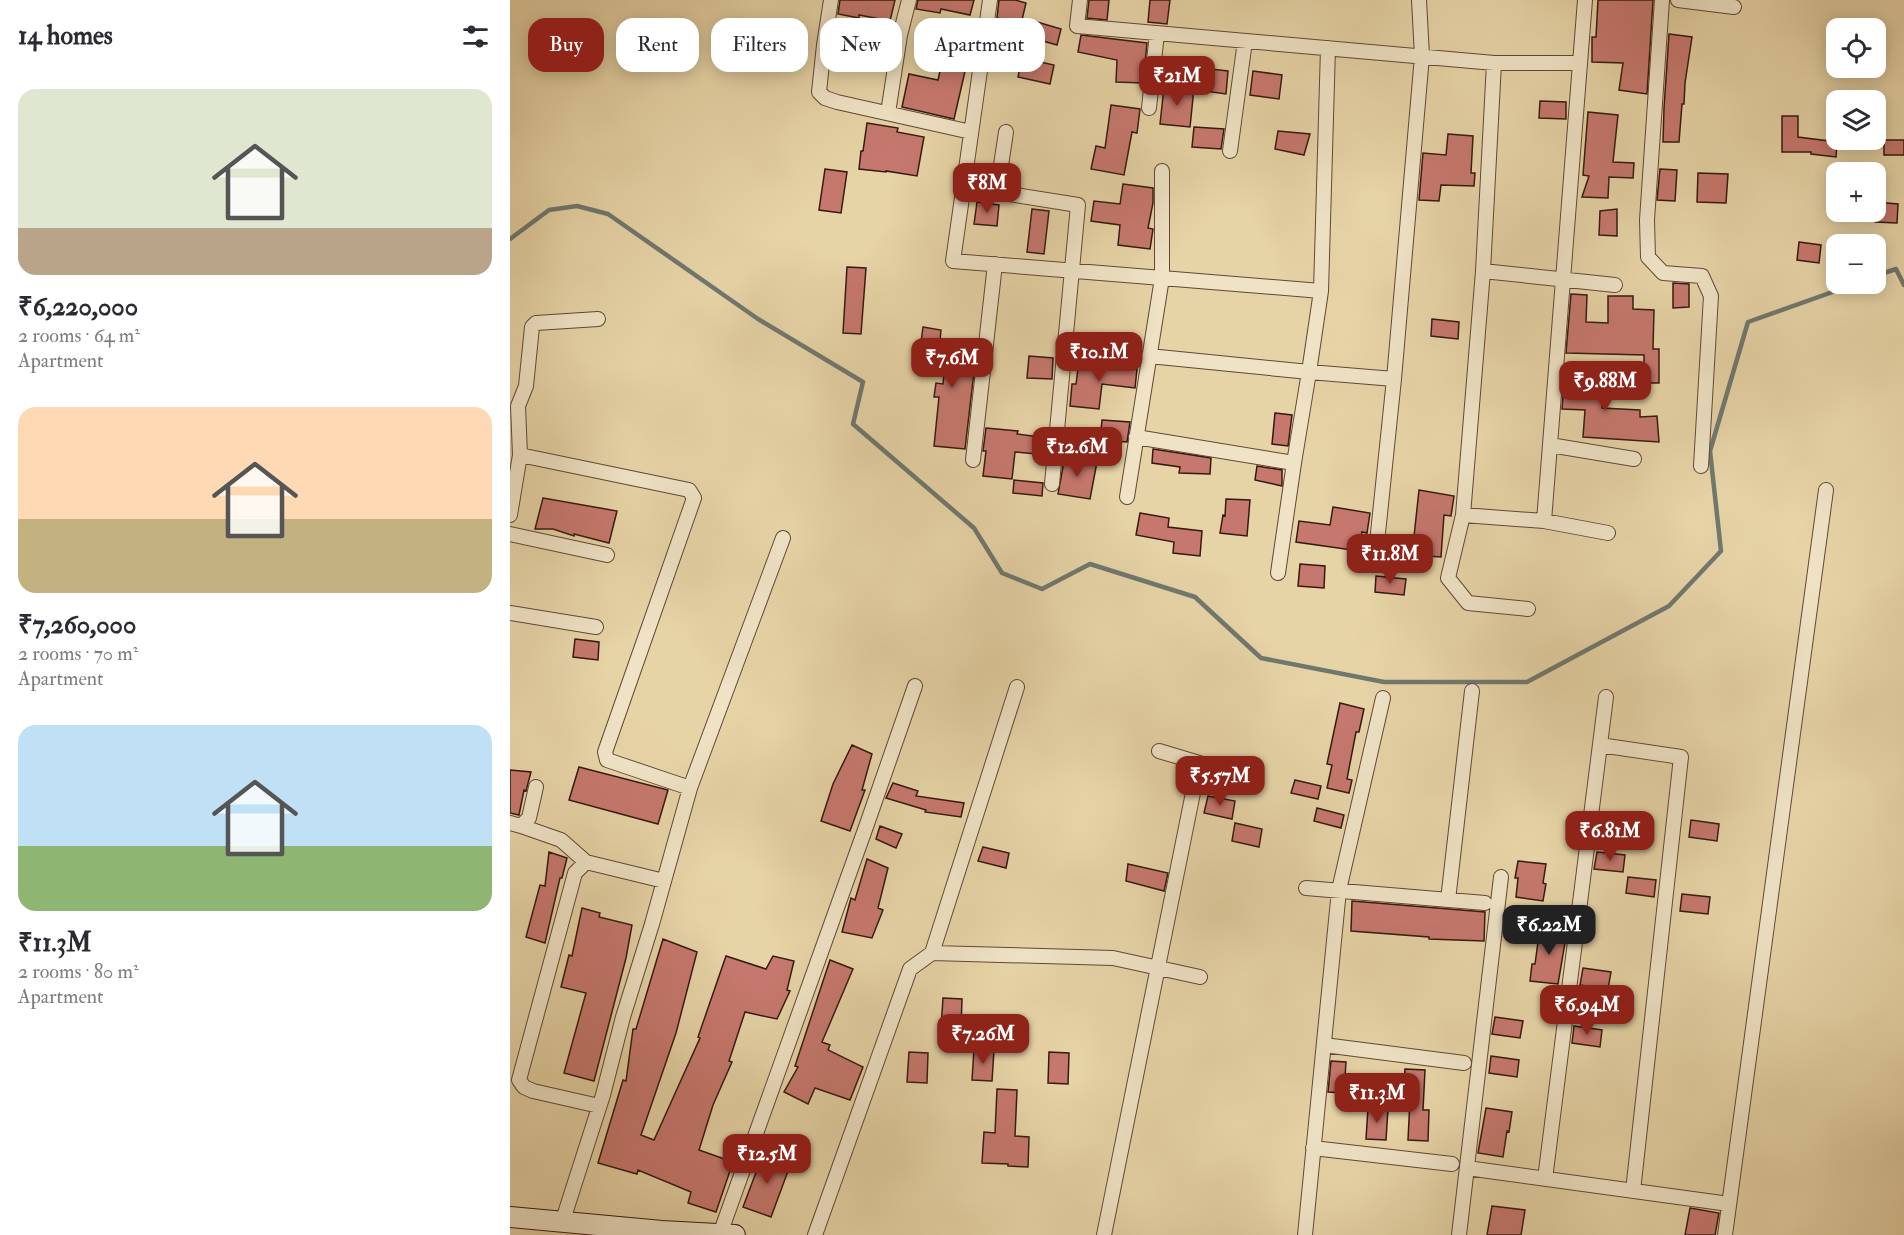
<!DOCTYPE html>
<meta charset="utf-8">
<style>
:root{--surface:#fff;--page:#f7f7f7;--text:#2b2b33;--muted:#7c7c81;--accent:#8f2418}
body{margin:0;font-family:"IM FELL Double Pica",serif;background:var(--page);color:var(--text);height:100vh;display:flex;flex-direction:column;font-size:22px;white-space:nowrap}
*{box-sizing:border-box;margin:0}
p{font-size:20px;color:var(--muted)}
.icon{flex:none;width:33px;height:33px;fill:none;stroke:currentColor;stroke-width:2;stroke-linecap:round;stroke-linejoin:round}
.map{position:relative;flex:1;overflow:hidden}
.sheet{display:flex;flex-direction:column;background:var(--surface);width:510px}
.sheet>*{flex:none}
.guide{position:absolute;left:18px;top:18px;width:570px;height:54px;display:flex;gap:12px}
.controls{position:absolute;left:1316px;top:18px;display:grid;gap:12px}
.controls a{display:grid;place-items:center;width:60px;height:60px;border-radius:12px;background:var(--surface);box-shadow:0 3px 15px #0003;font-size:30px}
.price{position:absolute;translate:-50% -51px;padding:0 14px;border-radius:12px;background:var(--accent);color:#fff;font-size:20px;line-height:39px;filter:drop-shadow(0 2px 3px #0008)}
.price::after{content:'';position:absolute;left:50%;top:36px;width:18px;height:14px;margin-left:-9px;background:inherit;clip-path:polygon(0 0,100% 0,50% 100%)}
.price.current{background:#222;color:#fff}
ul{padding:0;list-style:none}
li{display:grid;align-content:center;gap:12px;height:318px;padding:0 18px}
li span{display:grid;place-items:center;height:186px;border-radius:18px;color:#555}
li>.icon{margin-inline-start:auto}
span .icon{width:108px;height:108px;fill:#fffc;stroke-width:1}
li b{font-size:26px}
h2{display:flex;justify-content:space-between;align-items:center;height:72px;padding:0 18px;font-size:26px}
.chip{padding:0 21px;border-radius:18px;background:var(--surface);box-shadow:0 3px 15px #0003;font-size:21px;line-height:54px}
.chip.current{background:var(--accent);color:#fff}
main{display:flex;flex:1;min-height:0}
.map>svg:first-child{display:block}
</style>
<main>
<section class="sheet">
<h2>14 homes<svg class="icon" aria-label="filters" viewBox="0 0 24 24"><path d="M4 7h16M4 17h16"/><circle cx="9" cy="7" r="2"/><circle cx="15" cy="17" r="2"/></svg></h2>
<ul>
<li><span style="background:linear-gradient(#dfe7d0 75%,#b9a48a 0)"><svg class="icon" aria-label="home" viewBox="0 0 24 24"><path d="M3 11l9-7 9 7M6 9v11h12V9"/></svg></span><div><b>₹6,220,000</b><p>2 rooms · 64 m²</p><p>Apartment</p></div></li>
<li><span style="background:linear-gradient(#ffd9b3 60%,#c2b280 0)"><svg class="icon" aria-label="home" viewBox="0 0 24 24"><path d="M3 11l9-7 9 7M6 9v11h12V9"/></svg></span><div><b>₹7,260,000</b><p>2 rooms · 70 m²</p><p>Apartment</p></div></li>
<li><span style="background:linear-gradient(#bfe0f5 65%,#8fb573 0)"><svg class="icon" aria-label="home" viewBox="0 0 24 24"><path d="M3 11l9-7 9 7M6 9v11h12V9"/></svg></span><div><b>₹11.3M</b><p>2 rooms · 80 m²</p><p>Apartment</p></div></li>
</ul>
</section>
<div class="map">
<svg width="1394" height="1235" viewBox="0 0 1394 1235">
<rect width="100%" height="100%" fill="#e6d3a6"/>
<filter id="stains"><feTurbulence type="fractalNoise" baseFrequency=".00333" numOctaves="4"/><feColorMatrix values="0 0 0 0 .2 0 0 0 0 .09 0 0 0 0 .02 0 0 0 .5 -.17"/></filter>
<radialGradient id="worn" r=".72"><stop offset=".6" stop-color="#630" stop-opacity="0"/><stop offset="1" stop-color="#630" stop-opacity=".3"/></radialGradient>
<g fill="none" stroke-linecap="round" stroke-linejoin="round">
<path stroke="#70786e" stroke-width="4.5" d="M0,239l39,-29 28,-4 31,8 150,105 105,63 -10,42 121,104 28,45 40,16 48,-25 105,33 66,61 123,24h143l142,-76 52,-55 -11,-100 38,-129 107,-38
M1365,276l21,-7 8,16"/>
</g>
<path fill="#c6786e" stroke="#351a10" stroke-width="1.5" d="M330,0h55l-5,21 -31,-6v3l-21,-4z
M408,0h56l-4,15 -29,-6 -1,4 -24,-4z
M489,0h16l11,3 -5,21 -24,-6z
M579,0h20l-2,20 -20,-2z
M640,0h20l-3,24 -19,-2z
M1088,0h55l-6,94 -28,-4 4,-27 -31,-1v-25h4z
M517,19l34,10 -4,16 -35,-10z
M1159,34l23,3 -7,46 -1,21h-2l-3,38h-16l1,-34z
M571,35l66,8 -4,40 -27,-1 1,-22 -39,-8z
M435,49l24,5 -15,65 -52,-12 7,-33 29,6z
M512,58l32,7 -4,19 -32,-7z
M691,68l27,3 -2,23 -28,-4z
M743,71l29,4 -3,24 -29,-4z
M654,87l30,1 -4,39 -30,-3z
M1030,101l26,1v17l-27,-1z
M601,105l29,4 -3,24 -5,-1 -8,43 -33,-6 5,-23 9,2z
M1078,112l30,3 -5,47 21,1 -1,15 -24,-1 -1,21 -26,-1 7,-21 -6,-1z
M1272,116h16v21l39,5 -1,15 -25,-3v-2h-29z
M357,123l31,5 -1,4 27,5 -7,39 -31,-5v1l-27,-3 2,-18h2z
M684,127l30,2 -3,20 -29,-2z
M768,131l32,3 -6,21 -29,-6z
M938,134l25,2 -2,37h4l-1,13 -33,-1 -2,16 -20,-1 4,-47 23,2z
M1374,140h20v15h-20z
M315,169l22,3 -6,41 -22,-3z
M1150,169l17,1 -2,31 -18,-1z
M1188,173l30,1 -2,29 -29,-1z
M613,184l30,4v15l-5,25 5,1 -3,20 -32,-4 2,-20 -29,-4 3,-20 26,3z
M467,202l22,3 -2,21 -23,-2z
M1365,202l23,2 -1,19 -22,-1z
M522,209l17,2 -5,43 -17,-2z
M1107,209v27l-18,-1 1,-24z
M1289,242l22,3 -2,18 -22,-3z
M337,267l19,1 -5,66 -18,-1z
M1163,283l16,1v23l-16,1z
M1061,294l16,1 -1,27 22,1v-27h25v13l21,1 -1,39h6v34h-15v-28l-78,-2z
M922,319l27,3 -1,17 -27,-3z
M413,327l18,3 -1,10 37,6 -12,103 -31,-3 5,-49h-5l2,-14 7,1 3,-31 -26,-3z
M519,356l24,2 -1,21 -25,-1z
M569,361l58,8 -2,19 -33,-4 -3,25 -29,-3 2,-22h4z
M1055,373l38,2 -1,33 38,2v7l17,-1 2,26 -76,-5 2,-27 -23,-1z
M765,413l17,2 -4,31 -16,-2z
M592,420l28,2 -3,20 -27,-2z
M476,428l32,3 -1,3 30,4 -1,17 -31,-3 -3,27 -29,-3 3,-25h-3z
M643,449l58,9 -1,16 -31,-1 1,-6 -28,-4z
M555,456l32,6 -7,37 -32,-5z
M747,466l25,4v16l-27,-6z
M504,480l29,3 -1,13 -29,-3z
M909,490l35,6 -3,20 -7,-1 -3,42 -29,-2z
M33,498l74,13 -8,32 -35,-9v2l-21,-7h-18z
M716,499l24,1 -3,36 -27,-3 3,-18 2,1z
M823,507l37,6 -3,20 -5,-1 -3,19 -63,-9 3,-21 31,4z
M630,513l29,5 -1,9 34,4 -2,25 -27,-3 1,-11 -38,-7z
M790,564l25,2 -1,22 -26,-2z
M866,576l30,3 -2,16 -29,-3z
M65,639l24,3 -1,18 -25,-3z
M830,703l24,6 -5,23h-3l-9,47 5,1 -3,13 -22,-5 5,-23 -5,-1z
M342,745l20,9 -10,36h3l-15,41 -29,-10 12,-37z
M69,767l89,23 -10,34 -89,-24z
M0,770l21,2 -5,19 -2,-1 -5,25 -9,-2z
M785,780l26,6 -3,13 -27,-6z
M383,783l25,8 -2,5 48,7 -3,14 -36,-5 1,-2 -40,-12z
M698,796l27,5 -3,18 -28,-6z
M807,808l27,7 -3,13 -27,-7z
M1091,812l28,4 -2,17 -28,-4z
M1181,820l28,4 -2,17 -28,-4z
M725,823l27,6 -3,18 -27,-6z
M370,826l22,8 -6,14 -20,-9z
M473,847l26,6 -3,15 -28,-7z
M39,852l18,6 -5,20h-2l-15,65 -19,-6 14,-52 5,1z
M1087,852l28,3 -2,17 -29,-3z
M357,859l21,9 -10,40 5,2 -11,28 -30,-6 9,-34 4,2z
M1008,861l28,3 -3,19 3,1 -3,17 -27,-4 2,-19h-3z
M618,864l40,9 -4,18 -38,-10z
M1118,877l28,3 -2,17 -28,-4z
M1172,894l28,3 -2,17 -28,-3z
M842,901l133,11 -1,29 -55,-2v-2l-78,-6z
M72,908l18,5 -1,4 33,8 -6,33 -32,123 -30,-8 22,-80 -25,-6 8,-32 3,1z
M1030,927l27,4 -9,53 -28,-3 2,-17h3z
M153,939l34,13 -21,81 -35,102 13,5 46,-102 -2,-1 28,-81 40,13 7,-13 21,5 -7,29 3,1 -13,28 -32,-7 -16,49 3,1 -19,43 -14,45 34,12 -17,50 -28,-9 3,-11 -53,-22 -1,4 -39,-11 25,-83 3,1 7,-52h3z
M320,960l23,9 -31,73 8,3 -2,5 35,17 -13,33 -35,-12 -7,16 -24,-12 14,-25 -3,-1z
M1073,968l28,4 -3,17 -28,-4z
M433,998l19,1 -1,30 -20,-1z
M985,1017l28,4 -3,17 -28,-4z
M1064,1026l28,4 -2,17 -28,-4z
M464,1049l20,1 -2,31 -20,-1z
M399,1052l19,1 -1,30 -20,-1z
M539,1052l20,1 -1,31 -20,-1z
M981,1056l28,4 -2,17 -28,-4z
M821,1061l15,1 -2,31 -16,-1z
M895,1069l20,1 -2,40h6l-1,31 -20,-1 2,-40h-7z
M487,1089l20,1 -2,46 14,1 -1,30 -20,-1v-2l-26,-1 2,-31 11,1z
M858,1108l20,1 -2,31 -20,-1z
M976,1108l26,4 -3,20 -2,-1 -4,26 -25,-4z
M254,1151l27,12 -20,54 -28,-10z
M982,1206l33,4 -4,25h-34z
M1180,1208l29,5 -4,22h-30z"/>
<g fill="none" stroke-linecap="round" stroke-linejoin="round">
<g stroke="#614836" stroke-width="16">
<path id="street" d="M321,0l-7,45 -5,47 6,6 12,4 134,30
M480,0l-37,261 209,17 -35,219
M570,0l-3,26 417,37h86
M1152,0l-15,220 1,37 15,16 39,3 9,20 -10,170
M1168,0l56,7
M984,63l-11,208 -20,244 -15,63 20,25 60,6
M639,108l8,-75
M378,113l12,-78 9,-35
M720,151l15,-110
M652,171v107l159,13
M454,183l33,9 81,13 -26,279
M487,192l9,-60
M973,271l132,14
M639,356l160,16 12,-81 7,-243
M626,437l158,26 15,-91 85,7 28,-323 -3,-56
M1040,445l84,14
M10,455l169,35 5,8 -89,254 2,8 83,28 -38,136 -29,93 -20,78 -41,128
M463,460l22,-196
M0,515l10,-60 -2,-49 8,-20 6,-59 4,-4 62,-4
M953,515l81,6 64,12
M1034,521l41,-521
M868,533l16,-154
M0,534l97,21
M768,573l16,-110
M0,613l86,14
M1090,745l81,12 -48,434
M649,751l40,12 42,10
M180,788l93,-250
M0,823l11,3 8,-8 7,-31
M11,826l40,14 25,22 78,19
M76,862l-11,11 -56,207 5,7 9,4 66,15
M796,888l179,15
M938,900l24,-209
M422,953l181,5 87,19
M814,1045l140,18
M803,1148l139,16
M957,1168l262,36
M1035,1179l61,-482
M210,1234l147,-410 48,-138
M305,1235l95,-266 22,-16 85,-266
M594,1235l95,-472
M795,1235l34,-345 44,-192
M949,1235l42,-358
M1215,1235l101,-745"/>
</g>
<g stroke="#351a10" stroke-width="22">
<path id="secondary" d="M0,1217l152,14 73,4"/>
</g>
<use href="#street" stroke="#efe2c5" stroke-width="14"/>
<use href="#secondary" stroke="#efe2c5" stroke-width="20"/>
</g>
<rect width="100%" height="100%" filter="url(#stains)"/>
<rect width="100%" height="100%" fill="url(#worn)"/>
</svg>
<div class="controls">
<a><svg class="icon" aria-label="locate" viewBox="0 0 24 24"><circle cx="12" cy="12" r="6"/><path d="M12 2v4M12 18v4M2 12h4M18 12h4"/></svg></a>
<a><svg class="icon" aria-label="layers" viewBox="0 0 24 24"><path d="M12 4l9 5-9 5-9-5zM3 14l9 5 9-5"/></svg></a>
<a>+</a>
<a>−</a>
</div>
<b class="price" style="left:667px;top:107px">₹21M</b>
<b class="price" style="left:477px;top:214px">₹8M</b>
<b class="price" style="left:589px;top:383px">₹10.1M</b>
<b class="price" style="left:442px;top:389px">₹7.6M</b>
<b class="price" style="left:1095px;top:412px">₹9.88M</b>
<b class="price" style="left:567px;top:478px">₹12.6M</b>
<b class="price" style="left:880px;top:585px">₹11.8M</b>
<b class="price" style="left:710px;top:807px">₹5.57M</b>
<b class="price" style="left:1100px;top:862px">₹6.81M</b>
<b class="price current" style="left:1039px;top:956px">₹6.22M</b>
<b class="price" style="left:1077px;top:1036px">₹6.94M</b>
<b class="price" style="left:473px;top:1065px">₹7.26M</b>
<b class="price" style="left:867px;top:1124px">₹11.3M</b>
<b class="price" style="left:257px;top:1185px">₹12.5M</b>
<div class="guide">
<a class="chip current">Buy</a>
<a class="chip">Rent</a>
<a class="chip">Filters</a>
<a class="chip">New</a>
<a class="chip">Apartment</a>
</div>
</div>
</main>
